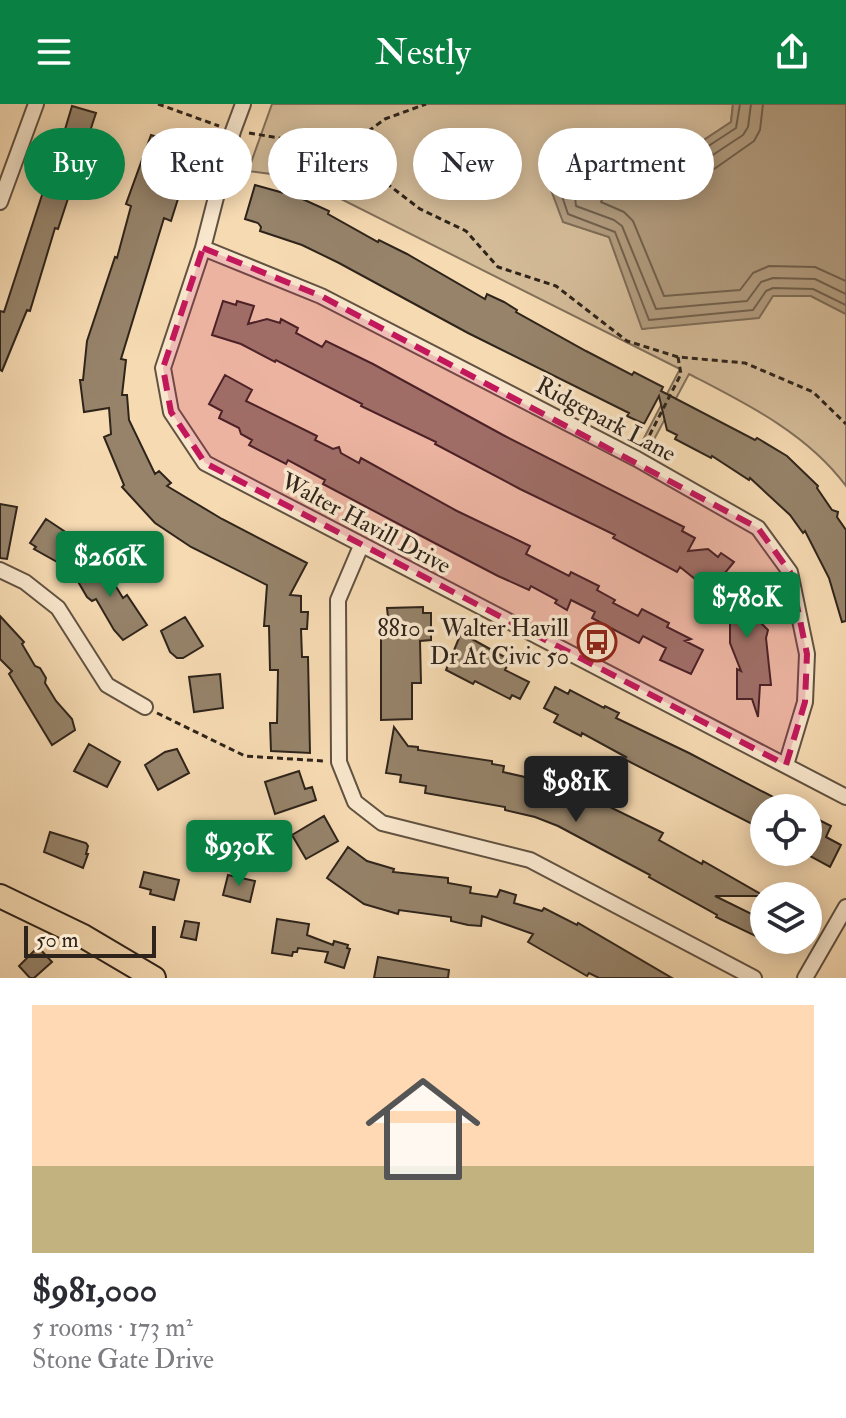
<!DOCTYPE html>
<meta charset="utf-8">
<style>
:root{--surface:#fff;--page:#f7f7f7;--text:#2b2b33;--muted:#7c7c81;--line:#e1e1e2;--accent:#0b8043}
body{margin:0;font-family:"IM FELL Double Pica",serif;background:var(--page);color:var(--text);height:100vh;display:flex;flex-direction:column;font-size:30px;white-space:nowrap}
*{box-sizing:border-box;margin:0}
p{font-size:26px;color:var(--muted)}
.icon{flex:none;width:44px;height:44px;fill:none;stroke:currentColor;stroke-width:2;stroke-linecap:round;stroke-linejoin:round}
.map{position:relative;height:874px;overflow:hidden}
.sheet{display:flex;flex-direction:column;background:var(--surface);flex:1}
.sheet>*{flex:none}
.guide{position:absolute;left:24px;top:24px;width:798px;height:72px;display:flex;gap:16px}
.tools{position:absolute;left:750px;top:690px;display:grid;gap:16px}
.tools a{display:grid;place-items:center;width:72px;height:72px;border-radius:50%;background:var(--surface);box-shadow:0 4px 20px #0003;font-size:40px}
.scale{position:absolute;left:24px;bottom:20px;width:132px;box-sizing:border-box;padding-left:8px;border:4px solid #2f241b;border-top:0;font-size:22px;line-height:28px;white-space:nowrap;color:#2f241b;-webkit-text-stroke:6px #f9e7cd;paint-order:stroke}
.price{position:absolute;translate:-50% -68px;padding:0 18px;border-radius:8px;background:var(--accent);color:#fff;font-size:26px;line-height:52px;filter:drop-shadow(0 2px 4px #0008)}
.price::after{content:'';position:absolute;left:50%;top:48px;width:24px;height:18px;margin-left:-12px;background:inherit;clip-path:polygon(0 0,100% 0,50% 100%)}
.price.selected{background:#222;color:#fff}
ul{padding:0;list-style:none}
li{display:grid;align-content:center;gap:16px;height:424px;padding:0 32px}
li+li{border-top:2px solid var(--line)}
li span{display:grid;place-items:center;height:248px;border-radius:0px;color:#555}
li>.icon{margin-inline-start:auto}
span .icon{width:144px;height:144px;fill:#fffc;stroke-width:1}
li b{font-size:34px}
.tag{padding:0 28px;border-radius:36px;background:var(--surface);box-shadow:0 4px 20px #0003;font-size:28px;line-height:72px}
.tag.selected{background:var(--accent);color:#fff}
header{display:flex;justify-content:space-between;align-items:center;height:104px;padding:0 32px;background:var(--accent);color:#fff;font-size:36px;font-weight:600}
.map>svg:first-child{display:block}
</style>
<header><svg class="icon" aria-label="menu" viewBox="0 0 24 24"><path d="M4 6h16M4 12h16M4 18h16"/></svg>Nestly<svg class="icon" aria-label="share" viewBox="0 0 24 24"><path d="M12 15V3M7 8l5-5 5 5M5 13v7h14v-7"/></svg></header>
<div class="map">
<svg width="846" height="874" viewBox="0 0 846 874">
<rect width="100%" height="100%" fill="#f6dab2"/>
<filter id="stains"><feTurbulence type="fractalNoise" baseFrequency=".0025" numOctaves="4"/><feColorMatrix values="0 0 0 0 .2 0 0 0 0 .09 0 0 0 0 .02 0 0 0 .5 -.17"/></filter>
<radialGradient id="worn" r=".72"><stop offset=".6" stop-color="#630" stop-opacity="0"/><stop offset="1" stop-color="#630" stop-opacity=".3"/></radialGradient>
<path fill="#d4bb98" stroke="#82705a" stroke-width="2" d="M272,0h461l-2,18 -47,31 -96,15 -25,54 46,15 34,92 129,-33h39l35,18v172c-39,-53 -101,-83 -157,-112l-38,71 -8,-5 37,-71 -361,-181 2,-6 -4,-2 -69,-9z"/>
<path fill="#b29c7f" stroke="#7e6c57" stroke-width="2" d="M733,0h113v210l-35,-18h-38l-14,22 -117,11 -33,-92 -46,-15 -12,-32 37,-22 96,-15 47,-31z"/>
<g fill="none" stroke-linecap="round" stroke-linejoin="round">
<path stroke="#70604d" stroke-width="2" d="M740,0l-4,24 -49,32 -96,16 -28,16 -1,4 6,18 47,18 34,88 104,-10 13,-19 7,-3 40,1 33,16
M751,0l-3,23 -5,8 -53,35 -95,16 -20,11 1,9 38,14 8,6 34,83 91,-8 14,-19 12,-4 42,1 31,15
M763,0l-3,26 -6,11 -54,38 -96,17 -3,6 23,10 9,9 31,75 76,-6 13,-17 16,-7 46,1 31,14"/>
</g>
<path fill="#96836a" stroke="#2f241b" stroke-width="2" d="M72,2l24,7 -38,116 -3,-1 -25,83 -3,-1 -25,61 -2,-1v-59l4,1 39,-120 3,1z
M151,31l31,10 3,5 -3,11 7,3 -18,57 -7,-3 -43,141 5,1 -4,35h5l2,25 26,54 4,-3 12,12 -4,3 55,33 85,44 -17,32 11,1v16h7l-1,17h-6l1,28h6l2,96 -39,-2 -1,-28h7l1,-53h-8l-1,-44h-5l3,-41 -76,-38 -36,-24 -33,-36 2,-2 -20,-48 7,-3 -2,-26 -25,4 -4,-32h3l4,-39 28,-84 2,1 14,-52 -5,-2z
M255,81l43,12 31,14 -1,3 50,28 1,-2 28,14 78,45 2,-5 17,8 13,8 -1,2 70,39 46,24 2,-3 29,15 -2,4 94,49 2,-2 30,18 31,30 -1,2 15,22 6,2 -1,5 9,13v91l-4,1 -13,-44 -24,-47 -2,2 -13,-18 -40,-37 -1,2 -37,-24 -1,2 -36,-19 2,-4 -10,-5 -8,-34 -15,28 -17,-8 2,-3 -161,-80 -129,-70 -37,-18 -42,-14 1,-4 -3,-4 -13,-4z
M223,197l13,4 1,-4 17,5 -6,18 19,-5 13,4 1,-4 17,9 -2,5 26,14 4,-6 47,23 130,71 181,92 -2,4 13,7 -7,13 20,-2 10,8 3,-4 13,9 -24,29 -30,-24 -3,5 -64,-34 2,-3 -95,-46 -85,-45 1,-2 -75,-36 1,-2 -86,-44 -1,2 -34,-18 -29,-9z
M225,271l27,15 -6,11 71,35 -2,4 18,9 6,-2 2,6 18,10 2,-5 96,53 73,35 -4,8 43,22 2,-4 28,14 -2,4 18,10 -2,3 25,13 4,-7 27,14 -2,4 24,12 -6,2 18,9 -12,24 -31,-14 6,-12 -23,-12 -4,7 -47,-25 3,-6 -24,-12 -4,10 -12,-7 2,-3 -26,-14 -2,4 -31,-14 -71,-37 -104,-55 2,-4 -37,-20 -2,4 -37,-19 3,-5 -11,-6 -2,-6 -20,-10 3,-7 -13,-7z
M0,400l17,3 -10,52 -7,-1z
M46,415l30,20 -17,24 -25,-14 2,-2 -6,-4z
M98,453l25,41 4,-3 20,30 -24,15 -9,-10 -18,-31 -4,2 -5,-4 -14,-24z
M746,478l6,14 6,-2 6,17 -11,4 15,15 -2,8 5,47h-11l-2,32 -6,-18h-15v-30l4,2 -11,-28v-42l-9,17 -9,-23z
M423,503v6h8v27l-11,1 1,42h-9v36l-31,1v-99l7,-4 -1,-9z
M0,512l24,26 -2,2 13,22 5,2 6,10 -1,5 11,18 16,18 3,11 -23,15 -43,-71 3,-3 -12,-12z
M185,513l18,29 -20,12h-6l-7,-6 -9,-21z
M461,529l49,27 -5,10 24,12 -9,17 -8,-4 -2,4 -35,-18 -2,3 -27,-14z
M220,570l3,34 -29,4 -5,-35z
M555,583l13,7 2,-4 34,18 1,-2 14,7 -3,5 73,35 105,55h-30v8l-6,11 -134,-68 2,-2 -44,-24 -1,3 -27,-14 4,-7 -14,-7z
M394,623l14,19 10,1v3l74,11v3l12,2 -1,6 48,11 47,23 2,-4 63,31 -4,7 43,24 1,-3 61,35h-49l49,24v20l-48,-23 1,-2 -68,-38 1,-2 -92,-49 -23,-9 -30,-7v-3l-80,-14 1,-7 -26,-4 1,-7 -15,-2z
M89,640l31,18 -13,25 -33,-16z
M177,645l12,24 -31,17 -13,-25 20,-13z
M299,667l6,18 7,-2 4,13 -41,14 -10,-32z
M324,712l14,25 -32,18 -14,-24z
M819,716l12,6 -5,11 15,8 -11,22 -22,-12v-13z
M50,728l36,11 2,3 -2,8h2l-5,14 -39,-16z
M348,743l19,14 27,8 -1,3 55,6v5l23,4 -1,6 27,4 3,-7 16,5 -2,8 28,8 2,-3 33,17 1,-2 94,55h-73l-10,-5 -2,3 -59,-34 5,-8 -51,-18 -1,10 -13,-1 -17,-4v-4l-52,-7 -1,4 -34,-10 -37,-26z
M144,768l35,8 -5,20 -24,-6 1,-4 -11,-3z
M228,771l27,6 -5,21 -27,-7z
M277,815l32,5 -2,11 26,10 1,-4 14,4 -1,3 3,1 -6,19 -19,-6 3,-10 -30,-4 -1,4h-4l-1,4 -20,-3z
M185,817l14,2 -3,17 -15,-3z
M38,843l14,15 -18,16h-4l-11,-12z
M378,853l71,13 -1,8h-74z"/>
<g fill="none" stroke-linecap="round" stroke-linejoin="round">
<g stroke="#615241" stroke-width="18">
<path id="minor" d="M243,0l-10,27 -30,117 -40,120 8,44 34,51 641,334
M0,98l36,-98
M203,144l118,48 316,163 121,69 32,44 17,82 -2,48 -19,63
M361,442l-23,54 1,162 16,40 27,21 148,37 224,118
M0,466l25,12 33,26 49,77 38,22
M805,874l41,-71"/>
</g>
<g stroke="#2f241b" stroke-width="26">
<path id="primary" d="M0,792l83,40 71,42"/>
</g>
<path stroke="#2f241b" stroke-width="3" stroke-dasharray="6 4" stroke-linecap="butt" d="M158,0l61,22
M249,29l36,6 41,-6 32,12 19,31 43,33 46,22 32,36 58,19 71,55 51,16 67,6 68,29 33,32
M352,39l33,-24 41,-15
M645,340l36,-70 -3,-17
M157,609l88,43 79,5"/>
<use href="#minor" stroke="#f9e7cd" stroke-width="14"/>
<use href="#primary" stroke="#f6dab2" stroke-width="22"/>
</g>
<path fill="#c2185b" fill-opacity="0.2" stroke="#c2185b" stroke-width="6" stroke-dasharray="16 10" stroke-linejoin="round" d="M203,144l118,48 437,232 32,44 17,82 -2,48 -19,63 -581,-302 -34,-51 -8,-44z"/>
<defs>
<g id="bus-ring" transform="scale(2)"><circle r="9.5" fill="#f9e7cd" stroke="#8f2418" stroke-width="1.5"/><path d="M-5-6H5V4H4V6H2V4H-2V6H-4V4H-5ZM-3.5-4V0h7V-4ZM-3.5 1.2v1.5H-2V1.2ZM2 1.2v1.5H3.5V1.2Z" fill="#8f2418"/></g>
</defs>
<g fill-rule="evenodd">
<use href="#bus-ring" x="597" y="538"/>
</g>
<g text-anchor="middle" stroke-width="7" stroke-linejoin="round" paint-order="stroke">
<g font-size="24" fill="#2f241b" stroke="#f9e7cd">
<text transform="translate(606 315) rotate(28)" y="8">Ridgepark Lane</text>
<text transform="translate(366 419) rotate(28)" y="8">Walter Havill Drive</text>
</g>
<g font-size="24" fill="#2f241b" stroke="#f9e7cd" text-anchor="end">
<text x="569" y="532">8810 - Walter Havill<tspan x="569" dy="28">Dr At Civic 50</tspan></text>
</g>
</g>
<rect width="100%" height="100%" filter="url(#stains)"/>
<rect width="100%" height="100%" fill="url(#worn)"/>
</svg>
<div class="tools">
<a><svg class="icon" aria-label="locate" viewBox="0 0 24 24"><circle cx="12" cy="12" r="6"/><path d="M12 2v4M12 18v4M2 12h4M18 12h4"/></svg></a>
<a><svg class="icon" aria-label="layers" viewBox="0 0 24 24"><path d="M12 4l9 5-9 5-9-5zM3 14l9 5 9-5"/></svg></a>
</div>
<div class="scale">50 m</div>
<b class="price" style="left:110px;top:495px">$266K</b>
<b class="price" style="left:747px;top:536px">$780K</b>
<b class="price selected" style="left:576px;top:720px">$981K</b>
<b class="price" style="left:239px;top:784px">$930K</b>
<div class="guide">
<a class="tag selected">Buy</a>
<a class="tag">Rent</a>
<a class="tag">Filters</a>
<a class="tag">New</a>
<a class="tag">Apartment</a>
</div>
</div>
<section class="sheet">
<ul>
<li><span style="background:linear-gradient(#ffd9b3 65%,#c2b280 0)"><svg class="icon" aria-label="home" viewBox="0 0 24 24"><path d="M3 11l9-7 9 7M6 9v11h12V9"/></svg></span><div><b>$981,000</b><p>5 rooms · 173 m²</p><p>Stone Gate Drive</p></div></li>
</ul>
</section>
